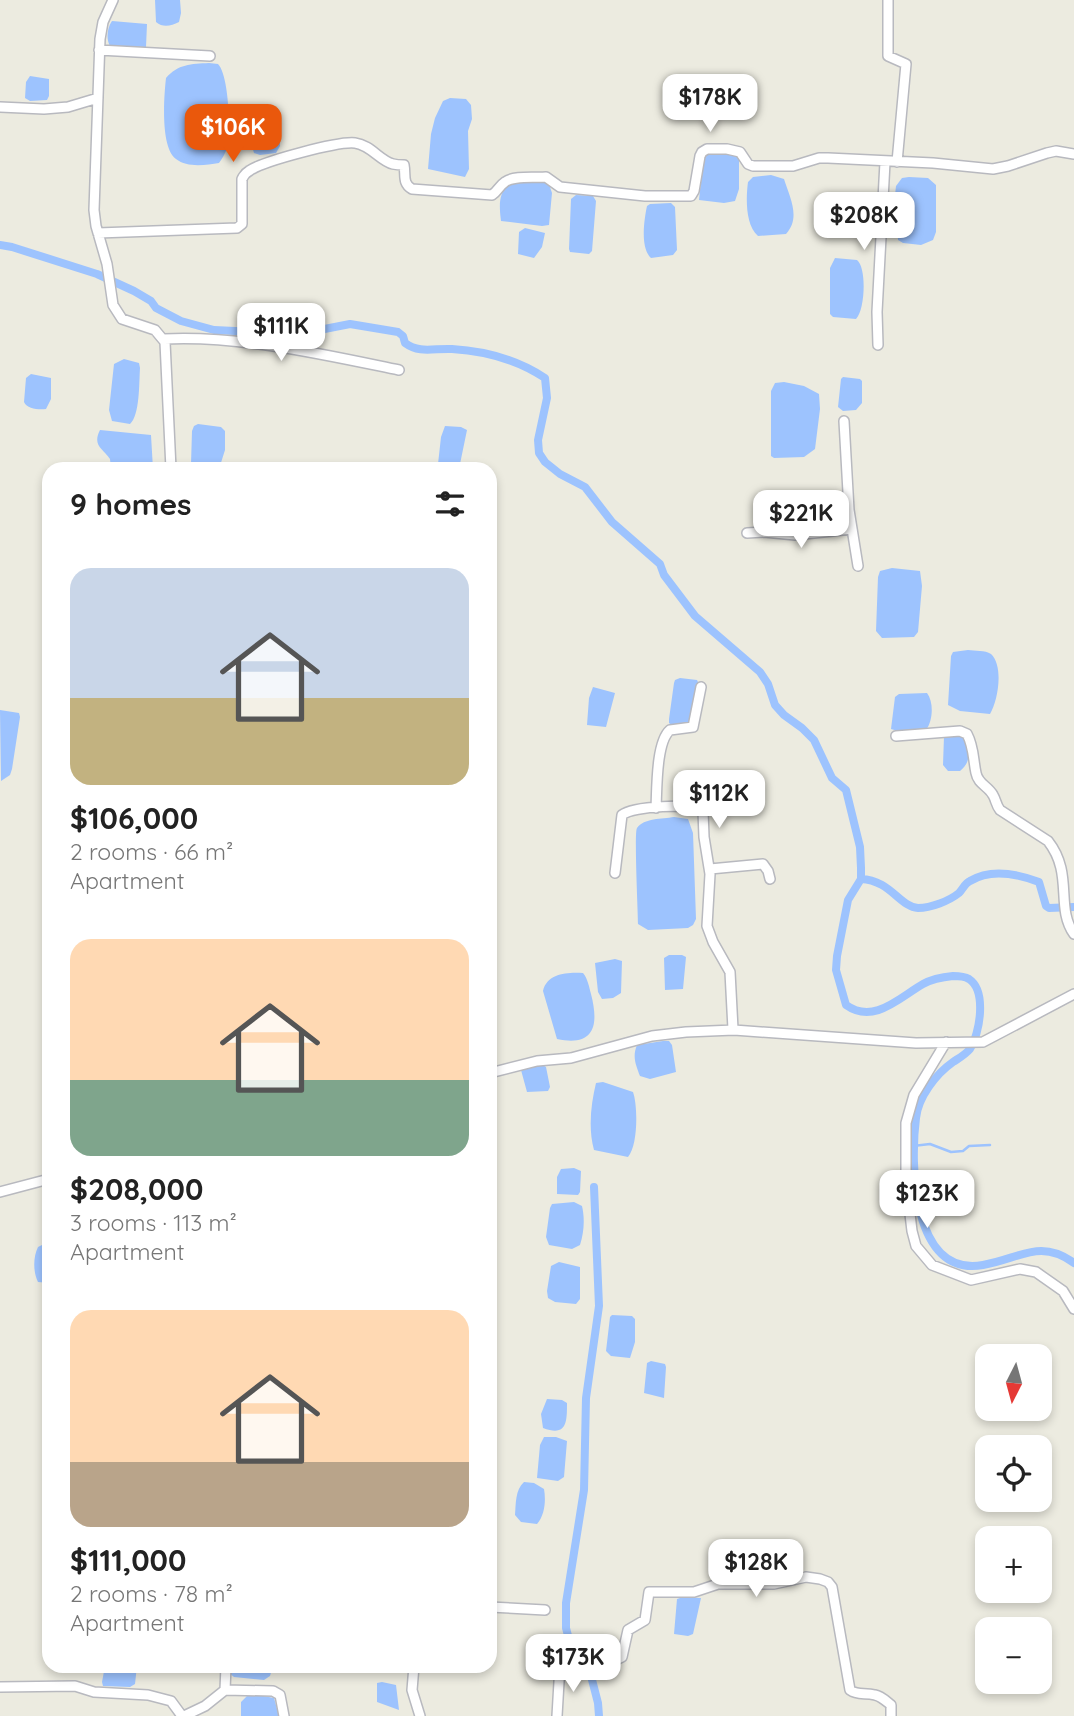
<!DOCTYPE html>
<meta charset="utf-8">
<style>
:root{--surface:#fff;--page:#f2f2f2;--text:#222;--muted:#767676;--accent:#ea580c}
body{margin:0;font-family:Quicksand,sans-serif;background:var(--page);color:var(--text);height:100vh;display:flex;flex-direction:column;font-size:26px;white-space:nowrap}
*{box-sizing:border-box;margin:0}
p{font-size:23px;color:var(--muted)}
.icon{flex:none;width:38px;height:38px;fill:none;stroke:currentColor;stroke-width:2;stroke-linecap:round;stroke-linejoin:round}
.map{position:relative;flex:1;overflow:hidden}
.side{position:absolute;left:42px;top:462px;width:455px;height:1211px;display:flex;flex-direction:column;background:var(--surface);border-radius:21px;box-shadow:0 4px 10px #0003}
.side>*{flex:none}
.needle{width:46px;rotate:186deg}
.tools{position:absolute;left:975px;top:1344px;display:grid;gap:14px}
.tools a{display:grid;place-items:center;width:77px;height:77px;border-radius:14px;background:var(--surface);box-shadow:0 4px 10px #0003;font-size:35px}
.price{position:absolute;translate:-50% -60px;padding:0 16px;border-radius:14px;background:#fff;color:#222;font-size:23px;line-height:46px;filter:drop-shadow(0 2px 4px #0008)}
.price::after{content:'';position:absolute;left:50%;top:42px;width:21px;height:16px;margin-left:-10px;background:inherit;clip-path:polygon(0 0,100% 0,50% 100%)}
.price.on{background:var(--accent);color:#fff}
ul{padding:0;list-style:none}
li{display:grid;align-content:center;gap:14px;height:371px;padding:0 28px}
li span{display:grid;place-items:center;height:217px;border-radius:21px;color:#555}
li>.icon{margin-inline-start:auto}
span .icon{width:126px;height:126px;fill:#fffc;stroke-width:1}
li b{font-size:30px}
h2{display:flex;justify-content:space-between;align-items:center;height:84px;padding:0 28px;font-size:30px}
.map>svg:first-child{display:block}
</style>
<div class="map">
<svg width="1074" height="1716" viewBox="0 0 1074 1716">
<rect width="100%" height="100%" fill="#ecebe0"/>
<path fill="#9dc3fe" d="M155,0h25l1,13 -2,9c-8,4 -16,6 -23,0z
M112,21l35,3 -1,23 -36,-1c-4,-7 -3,-18 2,-25z
M209,63l9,1c11,11 13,69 9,84 -2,6 -5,11 -8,15 -13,2 -32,5 -43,-4 -16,-12 -12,-63 -10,-81 12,-14 25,-14 43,-15z
M30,76l19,3v17l-2,4 -17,1 -5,-3 1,-16z
M450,98l16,1 5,6 1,14 -4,12 1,38 -4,8 -37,-8 3,-35 4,-16 8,-17z
M260,117h12l7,3 1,26 -4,7 -16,2 -6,-2c-4,-12 -2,-26 6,-36z
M711,152l25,2 3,3v32l-4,12 -11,2 -25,-3 4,-40 3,-6z
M771,175l13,4c6,19 17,39 2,55l-28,2c-13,-11 -12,-39 -10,-54l5,-5z
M909,177l19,1 8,7v47l-3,8 -12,5 -18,-2 -5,-3 -3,-45 1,-9 6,-8z
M513,181h27l9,3 3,9 -3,32 -7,1 -41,-5c-2,-16 -3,-31 12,-40z
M576,195l17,1 3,5 -4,50 -3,3 -19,-2 -1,-3 2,-50z
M671,203l4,4 2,43 -4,5 -22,3c-11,-10 -7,-38 -4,-52l3,-2z
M525,228l20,5 -3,14 -8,11 -16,-4 1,-22z
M835,258l22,2c10,8 8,50 -1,59l-23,-2 -3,-3v-46z
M124,359l15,4 1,5c-1,15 0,47 -10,56l-18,-3 -3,-11 5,-46z
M31,374l20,4v21l-5,10c-7,1 -19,0 -22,-7l2,-24z
M843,377l17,2 2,2v22l-6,7 -13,1 -5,-4 3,-28z
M784,382l20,4 15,8 1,15 -5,40 -11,8 -30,1 -3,-2v-65l4,-8z
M198,424l23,3 4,4v19l-6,19h-23l-5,-5 1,-33 2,-5z
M445,426l16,1 6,3 -7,34 -5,4 -17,-4 3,-27z
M100,430l51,5 2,34h-42l-1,-10c-7,-11 -18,-13 -10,-29z
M892,568l28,3 2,15 -4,46 -4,5 -32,1 -6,-7 2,-54 2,-6z
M968,650c7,1 17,0 23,4 13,12 7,47 -1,60l-30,-3 -12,-6 3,-49 2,-4z
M680,678l17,2 2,4 -7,40 -19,2 -4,-3v-4l5,-36 1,-3z
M593,687l22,6 -9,34 -19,-2 2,-27z
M927,693c7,9 6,28 -1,37l-25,2 -10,-3 4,-32 4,-3z
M0,710l19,3 1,4 -8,52 -2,6 -9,6z
M960,734l5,4c4,14 7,23 -5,33h-12l-5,-6 1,-29z
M674,817l14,2 5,14 3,86 -3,6 -5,3 -40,2 -10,-6c0,-12 -4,-92 -1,-96 7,-10 25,-9 37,-11z
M669,955h13l4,2 -3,32 -18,1 -1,-32z
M615,959l7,2 -1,32 -8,5 -11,1 -4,-7 -3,-29z
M583,973c5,6 6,14 8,21 8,31 4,53 -34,45l-14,-48c4,-18 25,-19 40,-18z
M663,1041h6l3,4 4,27 -26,7 -10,-3c-4,-11 -8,-19 -3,-31z
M543,1065l3,2 4,20 -2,4 -21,1 -6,-22 4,-3z
M603,1082l30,10c5,14 5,54 -5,65l-34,-7c-6,-22 -3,-46 2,-67z
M561,1169l13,-1 7,3 -1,21 -2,3 -21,-1v-17z
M574,1202l8,4c3,13 2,26 -2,39l-8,4 -23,-4 -3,-8 4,-29 2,-4z
M42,1245h7v38l-11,-1c-5,-10 -5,-25 0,-35z
M559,1262l21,5v32l-4,5 -21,-2 -7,-4 -1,-7 4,-25z
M612,1315l20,1 3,3v23l-5,16 -19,-2 -5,-5 4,-34z
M651,1361l14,3 1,3 -2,31 -20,-5 3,-30z
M547,1399l15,1 5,3c0,19 0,34 -24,25l-2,-14z
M544,1437h12l11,4 -3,36 -6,4 -21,-3 3,-33z
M524,1482l10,1 10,6c2,11 1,26 -7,35l-16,-2 -6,-7c1,-11 0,-25 9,-33z
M683,1597l18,1 -8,36 -5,2 -14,-2 3,-35z
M105,1666h32l-2,18 -5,3 -27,-1 -1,-4z
M230,1666h43l-3,10 -6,4 -30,-3 -5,-4z
M382,1682l14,3 3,25 -22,-8v-19z
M253,1694l21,4 5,18h-38v-14l6,-6z"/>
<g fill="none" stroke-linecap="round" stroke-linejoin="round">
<path stroke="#9dc3fe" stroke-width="2.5" d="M913,1146l17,-2 21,8 12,-1 6,-5 21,-1"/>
<path stroke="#9dc3fe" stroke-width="8" d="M0,245l12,2 85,27 37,17 17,10 5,7 25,13 33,9 85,4 51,-10 48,8 5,4 2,7c15,11 29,5 47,6 33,2 66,11 93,29l2,20 -9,42 1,13 6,9 15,12 25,13 27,35 48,42 4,11 31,41 65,56 8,12 7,21 9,10 18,13 12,12 18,38 14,12 14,57 1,21v11l-13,21 -11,56 -1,14 10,35c28,20 54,-8 77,-21 9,-5 20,-7 30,-8 6,0 11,0 16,3 18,12 11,54 1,70 -5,6 -11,9 -17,13 -17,12 -35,35 -37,56 -6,46 -4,160 67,147 36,-6 57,-27 91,-2
M861,879c29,1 39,28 57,29 13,0 31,-7 41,-15 4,-4 6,-10 11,-12 21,-13 48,-7 69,1l7,24 3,2 25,-1
M594,1187l5,119 -13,92 -2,92 -18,113v25l6,23 18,21 8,31 1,13"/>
<g stroke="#b8b9bf" stroke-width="12">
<path id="minor" d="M113,0l-10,22 -3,17 -6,171 2,16 11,38 6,41 9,14 33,11 10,12 6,127
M888,0v56l18,8 -9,98
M99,50l111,6
M0,107l44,2 24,-2 30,-9
M98,233l139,-5 5,-4v-45c3,-5 2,-5 7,-8 14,-10 90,-30 106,-28 16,2 25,18 38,21 4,1 8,1 11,1 2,10 -2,18 8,24l80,6c6,-4 7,-9 13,-13 9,-7 30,-4 41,-5l14,10 85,9h46l3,-5 6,-35 2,-4 5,-3h20l13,3 8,12 5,2h40l26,-8h9l105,5 60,6 15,-3 39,-13 9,-2 18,3
M164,339c75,-4 162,16 235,31
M878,345l-1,-33 8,-150
M844,421l5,89 9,56
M747,533l17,-1 31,3 57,-6
M896,736l64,-5 7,3c7,13 6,25 9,39 2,11 12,13 17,22 3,5 3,10 7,15l48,31c26,33 7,66 26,93
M656,808c1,-19 0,-66 14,-78l23,-3 8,-40
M710,869l53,-5 5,7 2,8
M615,873l7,-58c11,-9 70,-12 81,-4l1,26 6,37 -3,52 6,16 17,30 3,57
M946,1042l-32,53 -8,28v57l6,51 4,15 16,19 39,15 49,-11 16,3 27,19 11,18
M490,1073l47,-12 34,-3 81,-22 34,-4 48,-2 182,13 67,-1 91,-48
M0,1192l49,-13
M490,1607l55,3
M414,1666l-2,24 8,26
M0,1687l75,-1 19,6 54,3 23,6 11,15
M225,1690l1,-24
M184,1716l21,-10 20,-16 48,1 7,4 4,21
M557,1716l3,-51c13,-13 41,-7 58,-6l4,-2 6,-27 17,-10 4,-28h45l24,-8h56l32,-7 14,2 8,3 4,5 18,103c8,6 15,2 25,5 6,1 11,6 16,10v11"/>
</g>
<use href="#minor" stroke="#fff" stroke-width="9"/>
</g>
</svg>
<div class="tools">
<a><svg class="needle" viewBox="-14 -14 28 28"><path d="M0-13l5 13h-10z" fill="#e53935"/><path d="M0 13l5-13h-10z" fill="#767676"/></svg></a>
<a><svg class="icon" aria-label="locate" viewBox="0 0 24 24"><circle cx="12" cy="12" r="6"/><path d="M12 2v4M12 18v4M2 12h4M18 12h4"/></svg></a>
<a>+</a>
<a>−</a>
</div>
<b class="price" style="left:710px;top:134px">$178K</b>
<b class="price on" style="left:233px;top:164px">$106K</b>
<b class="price" style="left:864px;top:252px">$208K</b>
<b class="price" style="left:281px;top:363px">$111K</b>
<b class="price" style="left:801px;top:550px">$221K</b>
<b class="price" style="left:719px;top:830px">$112K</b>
<b class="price" style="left:927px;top:1230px">$123K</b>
<b class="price" style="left:756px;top:1599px">$128K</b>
<b class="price" style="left:573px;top:1694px">$173K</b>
<section class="side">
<h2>9 homes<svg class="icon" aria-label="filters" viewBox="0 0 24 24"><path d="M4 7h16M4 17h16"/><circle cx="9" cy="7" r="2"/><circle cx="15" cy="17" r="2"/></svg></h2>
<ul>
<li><span style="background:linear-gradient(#c9d6e8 60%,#c2b280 0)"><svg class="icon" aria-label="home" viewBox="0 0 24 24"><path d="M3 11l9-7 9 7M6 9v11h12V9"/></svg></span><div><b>$106,000</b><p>2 rooms · 66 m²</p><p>Apartment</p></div></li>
<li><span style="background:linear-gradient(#ffd9b3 65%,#7fa58c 0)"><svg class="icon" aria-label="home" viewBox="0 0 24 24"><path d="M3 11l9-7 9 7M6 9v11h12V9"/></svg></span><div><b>$208,000</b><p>3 rooms · 113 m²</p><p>Apartment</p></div></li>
<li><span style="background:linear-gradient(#ffd9b3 70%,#b9a48a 0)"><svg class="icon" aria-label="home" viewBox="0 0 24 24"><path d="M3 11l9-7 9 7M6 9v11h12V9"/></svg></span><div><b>$111,000</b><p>2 rooms · 78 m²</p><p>Apartment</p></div></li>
</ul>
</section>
</div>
